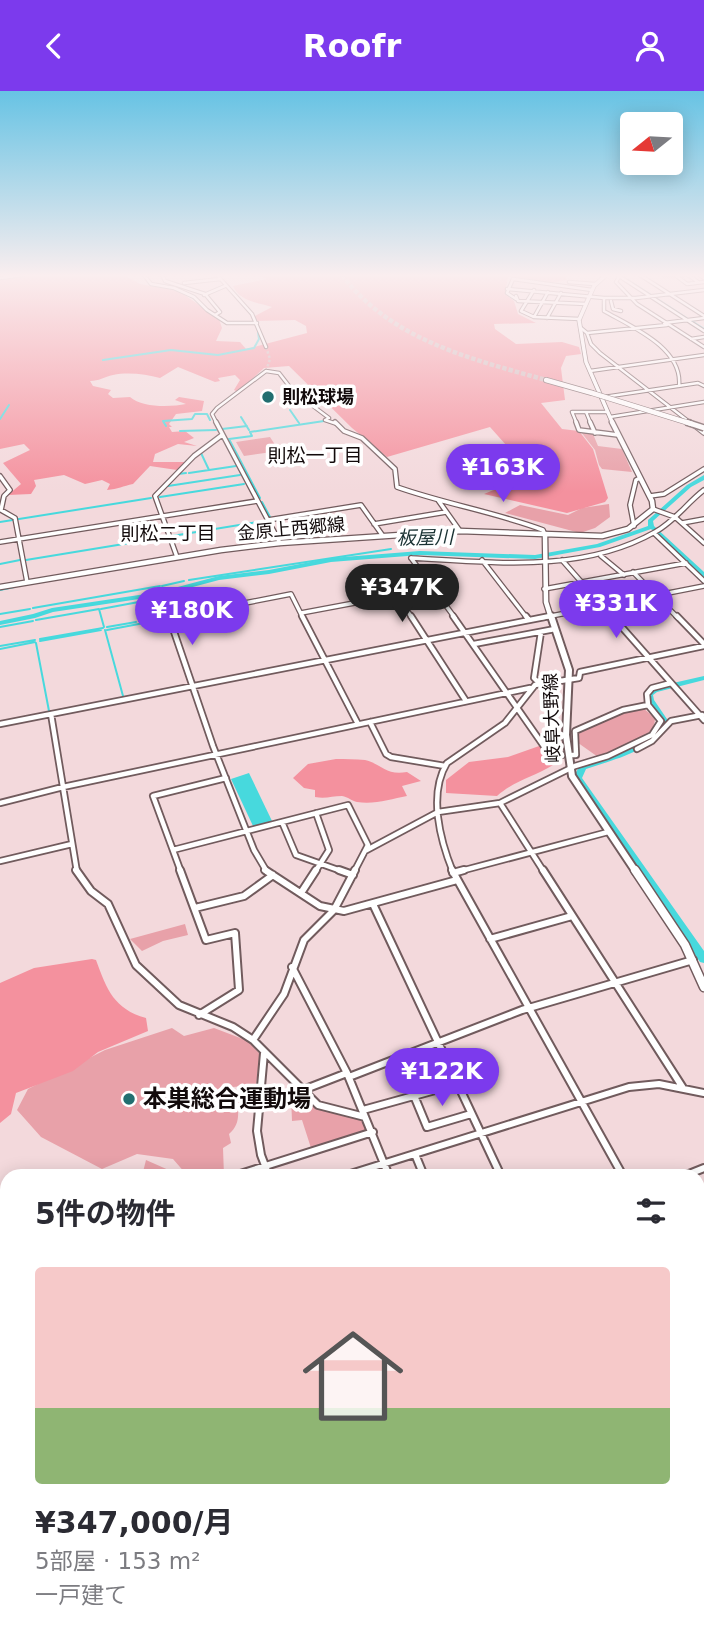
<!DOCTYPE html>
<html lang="ja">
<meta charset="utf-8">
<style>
:root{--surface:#fff;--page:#f7f7f7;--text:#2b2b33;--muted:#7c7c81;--accent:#7c3aed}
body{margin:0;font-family:"DejaVu Sans","Noto Sans JP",sans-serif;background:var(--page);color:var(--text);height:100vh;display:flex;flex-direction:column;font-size:26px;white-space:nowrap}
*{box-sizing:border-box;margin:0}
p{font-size:23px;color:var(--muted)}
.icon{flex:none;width:38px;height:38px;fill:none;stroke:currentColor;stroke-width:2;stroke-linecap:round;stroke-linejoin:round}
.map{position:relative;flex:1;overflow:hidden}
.sheet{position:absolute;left:0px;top:1078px;width:705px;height:469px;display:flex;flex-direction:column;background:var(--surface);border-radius:21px 21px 0 0;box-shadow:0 4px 18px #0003}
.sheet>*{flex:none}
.needle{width:46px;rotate:252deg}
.tools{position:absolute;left:620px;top:21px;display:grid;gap:14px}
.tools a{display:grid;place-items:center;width:63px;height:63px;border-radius:7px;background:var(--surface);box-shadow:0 4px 18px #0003;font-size:35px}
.price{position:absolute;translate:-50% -60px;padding:0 16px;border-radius:24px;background:var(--accent);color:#fff;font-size:23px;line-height:46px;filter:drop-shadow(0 2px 4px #0008)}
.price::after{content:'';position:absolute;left:50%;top:42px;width:21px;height:16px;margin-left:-10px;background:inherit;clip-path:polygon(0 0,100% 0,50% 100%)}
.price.on{background:#222;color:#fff}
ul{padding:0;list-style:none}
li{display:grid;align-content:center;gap:14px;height:371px;padding:0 35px}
li span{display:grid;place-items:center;height:217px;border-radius:7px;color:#555}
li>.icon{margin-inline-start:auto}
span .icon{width:126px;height:126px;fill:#fffc;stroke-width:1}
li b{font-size:30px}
h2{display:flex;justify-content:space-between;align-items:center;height:84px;padding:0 35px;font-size:30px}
header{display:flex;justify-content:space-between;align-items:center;height:91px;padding:0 35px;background:var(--accent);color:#fff;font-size:32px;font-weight:800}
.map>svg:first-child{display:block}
</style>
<header><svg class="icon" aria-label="back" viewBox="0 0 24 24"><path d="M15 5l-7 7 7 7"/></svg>Roofr<svg class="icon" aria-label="person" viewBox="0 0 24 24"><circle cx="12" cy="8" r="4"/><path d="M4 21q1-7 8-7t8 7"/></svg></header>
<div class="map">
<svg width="704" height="1547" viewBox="0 0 704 1547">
<rect width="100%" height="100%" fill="#f3d9dc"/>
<path fill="#e8a1a9" d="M581,341l12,2 5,12 24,3 10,23 -30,-3 -3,-4 -4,-15z
M270,346l9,14 -35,5 -8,-14z
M609,413l1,13 -15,11 -15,5 -75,-20 15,-8 48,10 14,-7z
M643,617l12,10c1,21 -40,36 -57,39l-24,-17v-7l32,-16z
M185,833l3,11 -25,6 -21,10 -12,-12z
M172,937l12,8 30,-8 34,13 12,13 -4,31 -23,2c4,16 11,35 -4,47l2,9 -8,5 1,28h-82l4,-16 34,15 6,-1 -13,-15 -36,-5 -35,15 -61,-32 -24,-27 11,-21 77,-39z
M297,1000l15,15 49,11 4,3 4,12 -58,16 -9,-28 -10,1 -1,-25z"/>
<path fill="#f4919e" d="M34,184h90l16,9 39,7 40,28 3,9 -6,13 24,1 6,7 61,-16 -1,-7 -11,-6 -40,1 -4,-3 21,-11c-13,-4 -33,-6 -39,-21l34,-7 -12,-4h311l1,5 -17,3 -42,-6 -3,17 9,7 4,13 18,9 -42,1 1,5 21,15 46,-2 17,5 2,7 -15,2 -5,12 4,32 -24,3 21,26 17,2 14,18 15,49 -3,4 -38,11 -83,-19 48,-20 -42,-47 -103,30 -35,-29 -63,-62 -25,2 -26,24 -4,-2 6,-10 -5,-5 -17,3 2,3 -5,1 -37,-15 -18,11c-14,-4 -33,-6 -47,-3 -9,2 -14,6 -23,6l3,5 18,4 -3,4 5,4 17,-1c12,11 41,10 56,7l-11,-4 4,-3 25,4 -2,10 -26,3 -7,10 3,3h-3l3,5 13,-1 9,7 -10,4 13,4 -19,-2 -23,10 -2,8h33l-9,8 -27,-4 -17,18c-10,2 -15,5 -26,6l3,-6 -8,-4 -17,4 -21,-9 -30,5 2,6 -5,8 -23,1 13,-11 -18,-21 27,-13 -6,-6 -24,5v-169z
M542,654l11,20c-19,12 -40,16 -56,31l-51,-3v-13l23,-18 39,-5z
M336,668c9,0 20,0 29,1 17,4 21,16 42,12l14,9 -19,5 5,10c-16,3 -33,9 -50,6 -5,-1 -9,-5 -15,-6 -10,0 -16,3 -27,1v-7l-11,-2 -11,-10 15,-14z
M92,868l4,1c11,30 18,49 50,58l2,13 -50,21 -25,19 -57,22 -5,21 -11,9v-140l34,-15z
M7,1467v73h461l4,7h-472v-74z"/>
<path fill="#47d9dd" d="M249,682l23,48 -19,5 -22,-47z"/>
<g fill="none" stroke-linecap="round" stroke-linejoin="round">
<path stroke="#47d9dd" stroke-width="2" d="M625,184l-3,1 66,43
M690,229l14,9
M103,269l68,-10 47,5 36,-7 5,-9 -1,-7
M290,319l9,13
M241,326l8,13
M0,328l9,-14
M166,335l-3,-5 29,-2 3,-5h12l3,6
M222,338l25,-3
M180,340l36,-1
M201,362l8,17
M189,382l47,-7
M178,383l8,-1
M168,395l72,-11
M160,406l84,-13
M260,407l-31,-59 23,-3 -2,-4 74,-11
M262,411l8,15
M0,431l151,-24
M172,445l92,-15
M140,448l-3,-9 25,-4
M151,448l15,-3
M26,469l122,-20
M0,473l20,-4
M189,489l202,-31
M162,495l22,-5
M0,499l14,-3
M33,517l127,-22
M101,518l59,-11
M0,523l30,-5
M36,529l63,-11 5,18
M139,530l27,-4
M0,536l33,-6
M107,536l29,-5
M105,539l18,66
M107,539l58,-11
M40,548l63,-11
M40,550l61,-11
M36,552l13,68
M0,555l35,-6
M0,558l35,-7"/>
<path fill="#47d9dd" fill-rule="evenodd" d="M704,384v5l-13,7 -38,34 1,5 50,46v6l-2,-1 -51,-48 -51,18 -65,12 -115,-4 -89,7 -62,12 -50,6 -60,16 -106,16 -18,6 -35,7v-4l33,-7 19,-6 107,-16 60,-16 50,-6 62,-12 89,-7 115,4 62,-11 51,-18v-6l39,-35z
M704,585v4l-47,12 -4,3 1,5 15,22c-19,30 -51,36 -83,47l-4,9 122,173v12l-4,-1 -127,-184 7,-13c28,-10 64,-16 81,-43l-15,-22 -1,-6 6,-6z"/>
<path stroke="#d1babd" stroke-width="2.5" stroke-dasharray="2.5 2" stroke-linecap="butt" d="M266,256l4,12 -3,9"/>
<path stroke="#d1babd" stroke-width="4.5" stroke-dasharray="4.5 2" stroke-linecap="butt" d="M342,184c49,65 129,84 204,105"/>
<g stroke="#715b5d" stroke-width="4.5">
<path id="minor-far4" d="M144,184l7,9 23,4 20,9 13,13 20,13h30
M162,184l3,6 40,13 15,18 -5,3
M217,184l35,39 14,33
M620,184l-4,7 21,22 67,43
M640,184l64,41
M663,184h21
M675,184l12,9 17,-2
M688,184l10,7
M700,184l4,3
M619,185l85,55
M0,187l23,-3
M569,191l26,2
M184,192l36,-4
M507,198l97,9h32l68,-8
M534,199l-13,21 13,6
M548,201l-14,25 46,2
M204,204l21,-9
M516,205l2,5 68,3
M604,207v13c28,16 79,37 75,75
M516,208l-9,-6 6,-14 79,11
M611,210l2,8 8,2
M547,227l14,-25
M664,232l40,-5
M581,237l6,5 80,-8
M587,242l4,11 9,9 92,71
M691,248l13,-2
M266,280l13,2 14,18 36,27 -4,2 12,4
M590,280l114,-16
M604,306l94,-14 6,3
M586,321l5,12
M610,326l94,-15
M217,333l-5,-10 5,-6 49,-37
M577,333l-5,-12h35"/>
</g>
<g stroke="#715b5d" stroke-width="6">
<path id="minor-far3" d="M216,331l64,121
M335,331l9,9 18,7 33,31 2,18c48,17 98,25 146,43l2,5
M576,331l3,8 39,5
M590,331l5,11
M690,331l14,11
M0,385l10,14 -6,6 -3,14 14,8 12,64
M650,405l14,-2 40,-25
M438,409l22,31
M653,418l22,8 29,26
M268,429l93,-15 22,31
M682,432l22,-4
M374,433l72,-12
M634,435l-4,-21 6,-25 4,-2
M654,442l50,48
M0,451l257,-41
M601,465l23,19
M177,466l-22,-61 39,-40 28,-21
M411,467c81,4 170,16 244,-26 19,-10 32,-29 49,-42
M411,467l44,60
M482,469l45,58
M562,469l51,58
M633,481l45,46
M544,498l142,-26
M301,522l96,-18
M169,527l122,-24 12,24
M412,527l-26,-40 35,-7
M541,527l163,-32"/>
</g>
<g stroke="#715b5d" stroke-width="8">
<path id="minor-far2" d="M173,525l-4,1 44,129 41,104 13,22
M302,525l56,108
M411,525l55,85
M453,525l97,139h12
M526,525l3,4
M612,525l92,104
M677,525l27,28
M474,553l81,-15
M539,592l-5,-5 7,-46
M648,614l-1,-11 5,-6 19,-5
M51,623l26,158
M370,631l16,32 5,3 54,9
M0,633l550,-108
M542,650l24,-6
M637,658l15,-8 19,-20 31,-6
M0,712l63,-16 467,-99
M500,712l44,69
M282,731l14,33 48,17
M173,759l175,-45 20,40 -14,27
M365,760l73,-39 62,-9 75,-37 33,-10 44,-21 9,-14 -13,-16 -25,5 -48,21 1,24h-4
M0,770l72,-17
M181,781l-28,-76 73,-18
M315,781l14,-22 -13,-37
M453,781c-13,-32 -25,-78 -6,-109l58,-40 30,-38 44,-7 1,-6 124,-26
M457,781l151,-40"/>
</g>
<g stroke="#715b5d" stroke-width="10">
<path id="minor-far1" d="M76,779l15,21 17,13 28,61 43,40 54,22 20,13 65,65 47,12 24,59
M180,779l26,70 29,-7 4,57 -40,25
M265,779l55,36 24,5 113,-31
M339,779l14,5
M452,779l171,306
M543,779l140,218
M453,782l11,-3
M301,802l15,-23
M373,813l128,272
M195,817l49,-12 29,-21
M490,848l82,-23
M292,876l55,106 18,44
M253,949l31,-46 20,-54 30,-30 21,-40
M264,962l-7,78 4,24 8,21
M349,986l173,-67 171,-50
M303,999l44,-17
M415,1007l12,29 44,-13
M363,1019l94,-26
M415,1063l9,22
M234,1085l139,-44
M344,1085l285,-89 30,-3 45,9
M684,1085l20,-8"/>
</g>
<g stroke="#715b5d" stroke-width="11">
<path id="minor" d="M0,1138l7,-2
M0,1186l7,-2
M698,1207l6,-1
M0,1269l7,-2
M698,1293l6,-2
M0,1302l7,4
M698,1380l6,-3
M698,1447l6,6
M698,1500h6
M609,1543l11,-3"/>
</g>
<g stroke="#715b5d" stroke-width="5">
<path id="major-far3" d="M606,184l-12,11 -15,34 7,42 27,62"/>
</g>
<g stroke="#715b5d" stroke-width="7">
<path id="major-far2" d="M545,444l1,67 5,16
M0,496l221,-37 59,-7 180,-12 142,5 26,-7 25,-20 -1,-8 -40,-79"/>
</g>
<g stroke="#715b5d" stroke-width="10">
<path id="major-far1" d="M551,525l18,54 -3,65 6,41 64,96"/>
</g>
<g stroke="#715b5d" stroke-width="11">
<path id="major" d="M635,779l50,75 19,42"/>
</g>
<g stroke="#715b5d" stroke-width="6">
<path id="highway" d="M546,289l46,13"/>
</g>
<use href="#minor-far4" stroke="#fff" stroke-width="2.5"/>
<use href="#minor-far3" stroke="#fff" stroke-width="3.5"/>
<use href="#minor-far2" stroke="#fff" stroke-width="4.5"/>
<use href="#minor-far1" stroke="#fff" stroke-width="6"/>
<use href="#minor" stroke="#fff" stroke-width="8"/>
<use href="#major-far3" stroke="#fff" stroke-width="3.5"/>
<use href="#major-far2" stroke="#fff" stroke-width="4.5"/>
<use href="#major-far1" stroke="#fff" stroke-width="6"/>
<use href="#major" stroke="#fff" stroke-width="8"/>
<use href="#highway" stroke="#fff" stroke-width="4.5"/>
<g stroke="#715b5d" stroke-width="6" stroke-linecap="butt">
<path id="highway-bridge-far1" d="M592,302l100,31"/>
</g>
<g stroke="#715b5d" stroke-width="8" stroke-linecap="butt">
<path id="highway-bridge" d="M686,331l18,6"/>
</g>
<use href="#highway-bridge-far1" stroke="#fff" stroke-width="4.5"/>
<use href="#highway-bridge" stroke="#fff" stroke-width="5"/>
</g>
<linearGradient id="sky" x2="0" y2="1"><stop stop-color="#67c3e4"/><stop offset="0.46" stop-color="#faeeef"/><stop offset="1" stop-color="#faeeef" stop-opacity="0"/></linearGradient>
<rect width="704" height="401" fill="url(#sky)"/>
<g fill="#226e70" stroke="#fff" stroke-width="2.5">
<circle cx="268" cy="306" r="7"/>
<circle cx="129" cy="1008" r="7"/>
</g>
<g text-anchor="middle" stroke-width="7" stroke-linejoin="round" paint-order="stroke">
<g font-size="18" font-weight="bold" fill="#120a0b" stroke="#fff" text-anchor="start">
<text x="282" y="312">則松球場</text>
</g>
<g font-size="18" fill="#120a0b" stroke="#fff">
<text transform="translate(291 438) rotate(-5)" y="6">金原上西郷線</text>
<text transform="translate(552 627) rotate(-92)" y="6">岐阜大野線</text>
</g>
<g font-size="19" fill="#120a0b" stroke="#fff">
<text x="315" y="371">則松一丁目</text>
<text x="168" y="449">則松二丁目</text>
</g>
<g font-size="19" font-style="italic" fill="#1a3233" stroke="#fff">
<text transform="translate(425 446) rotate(-1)" y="7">板屋川</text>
</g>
<g font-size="24" font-weight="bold" fill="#120a0b" stroke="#fff" text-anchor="start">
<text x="143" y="1016">本巣総合運動場</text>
</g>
</g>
</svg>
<div class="tools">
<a><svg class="needle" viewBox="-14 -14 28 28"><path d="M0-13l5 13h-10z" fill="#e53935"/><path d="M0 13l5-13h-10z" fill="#7c7c81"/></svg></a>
</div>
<b class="price" style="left:503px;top:413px">¥163K</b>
<b class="price on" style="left:402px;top:533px">¥347K</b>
<b class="price" style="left:616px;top:549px">¥331K</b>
<b class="price" style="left:192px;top:556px">¥180K</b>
<b class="price" style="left:442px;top:1017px">¥122K</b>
<section class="sheet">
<h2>5件の物件<svg class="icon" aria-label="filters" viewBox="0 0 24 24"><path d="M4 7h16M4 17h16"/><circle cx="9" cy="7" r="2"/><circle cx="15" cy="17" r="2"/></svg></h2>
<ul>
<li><span style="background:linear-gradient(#f6c9c9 65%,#8fb573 0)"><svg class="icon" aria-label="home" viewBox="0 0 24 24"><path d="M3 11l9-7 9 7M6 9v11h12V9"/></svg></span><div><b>¥347,000/月</b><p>5部屋 · 153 m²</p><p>一戸建て</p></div></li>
</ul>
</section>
</div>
